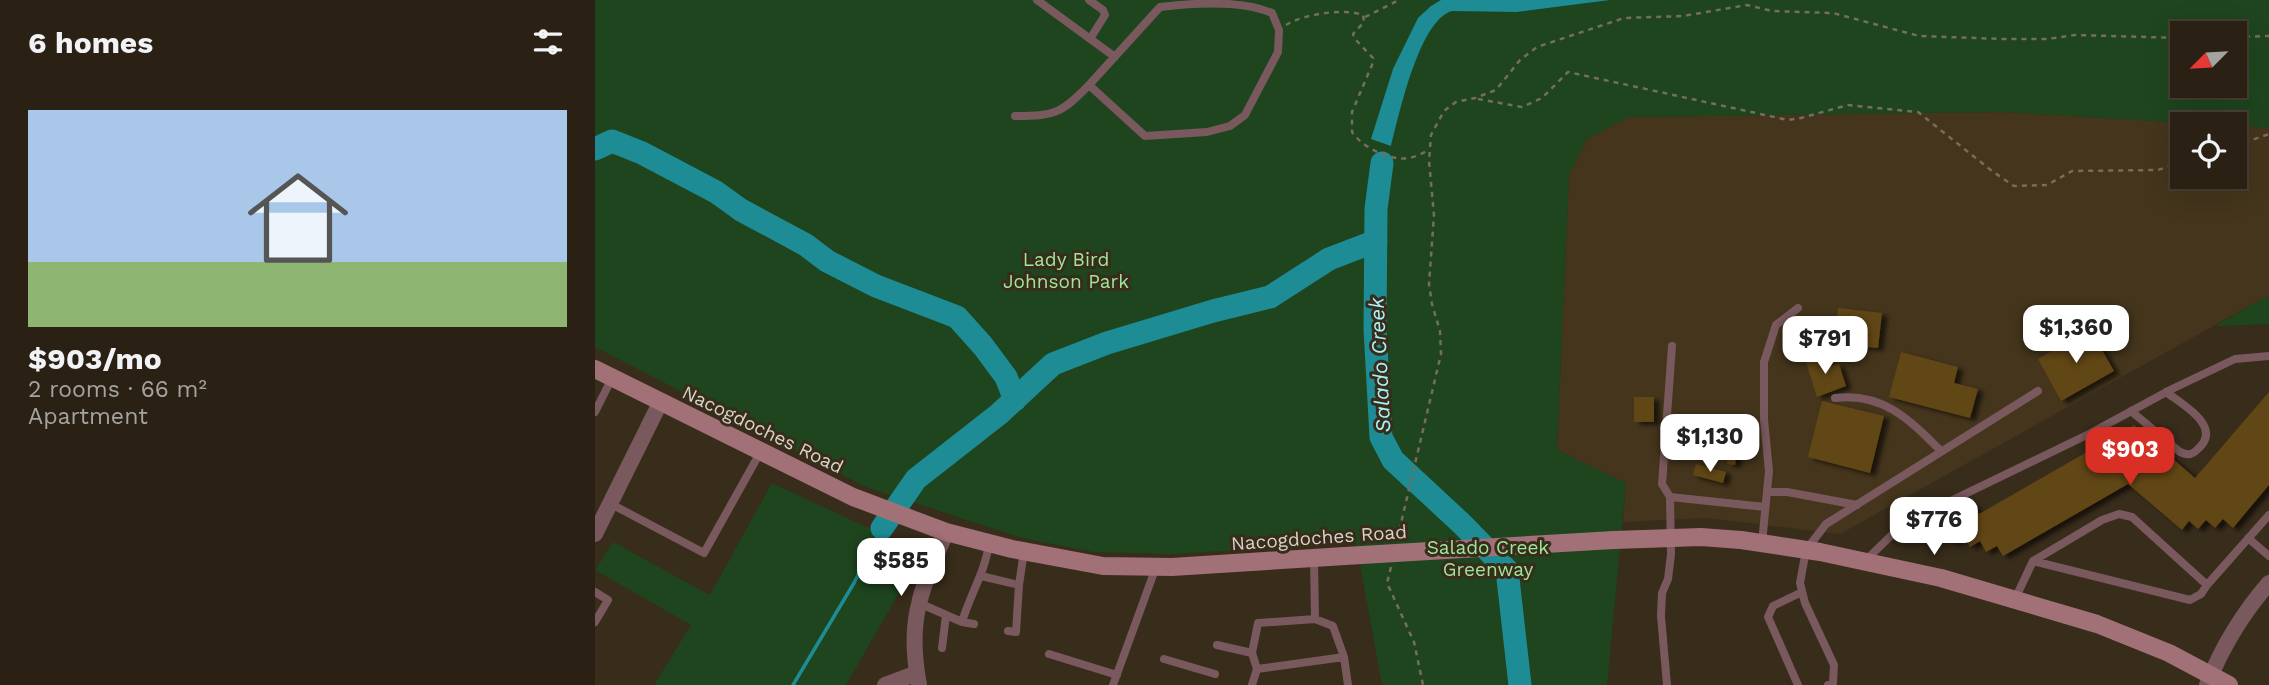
<!DOCTYPE html>
<meta charset="utf-8">
<style>
:root{--surface:#2a2114;--page:#32291d;--text:#f1f3f6;--muted:#a5a3a0;--line:#463e34;--accent:#d93025}
body{margin:0;font-family:"Work Sans",sans-serif;background:var(--page);color:var(--text);height:100vh;display:flex;flex-direction:column;font-size:26px;white-space:nowrap}
*{box-sizing:border-box;margin:0}
p{font-size:23px;color:var(--muted)}
.icon{flex:none;width:38px;height:38px;fill:none;stroke:currentColor;stroke-width:2;stroke-linecap:round;stroke-linejoin:round}
.map{position:relative;flex:1;overflow:hidden}
.details{display:flex;flex-direction:column;background:var(--surface);width:595px}
.details>*{flex:none}
.needle{width:46px;rotate:246deg}
.fabs{position:absolute;left:1575px;top:21px;display:grid;gap:14px}
.fabs a{display:grid;place-items:center;width:77px;height:77px;border-radius:0px;background:var(--surface);box-shadow:0 7px 28px #0002,0 0 0 2px var(--line);font-size:35px}
.price{position:absolute;translate:-50% -60px;padding:0 16px;border-radius:14px;background:#fff;color:#222;font-size:23px;line-height:46px;filter:drop-shadow(0 2px 4px #0008)}
.price::after{content:'';position:absolute;left:50%;top:42px;width:21px;height:16px;margin-left:-10px;background:inherit;clip-path:polygon(0 0,100% 0,50% 100%)}
.price.active{background:var(--accent);color:#fff}
ul{padding:0;list-style:none}
li{display:grid;align-content:center;gap:14px;height:371px;padding:0 28px}
li span{display:grid;place-items:center;height:217px;border-radius:0px;color:#555}
li>.icon{margin-inline-start:auto}
span .icon{width:126px;height:126px;fill:#fffc;stroke-width:1}
li b{font-size:30px}
h2{display:flex;justify-content:space-between;align-items:center;height:84px;padding:0 28px;font-size:30px}
main{display:flex;flex:1;min-height:0}
.map>svg:first-child{display:block}
</style>
<main>
<section class="details">
<h2>6 homes<svg class="icon" aria-label="filters" viewBox="0 0 24 24"><path d="M4 7h16M4 17h16"/><circle cx="9" cy="7" r="2"/><circle cx="15" cy="17" r="2"/></svg></h2>
<ul>
<li><span style="background:linear-gradient(#a9c7e8 70%,#8fb573 0)"><svg class="icon" aria-label="home" viewBox="0 0 24 24"><path d="M3 11l9-7 9 7M6 9v11h12V9"/></svg></span><div><b>$903/mo</b><p>2 rooms · 66 m²</p><p>Apartment</p></div></li>
</ul>
</section>
<div class="map">
<svg width="1674" height="685" viewBox="0 0 1674 685">
<defs>
<filter id="shadow"><feDropShadow dx="5.5" dy="3" stdDeviation="2" flood-color="#0009"/></filter>
</defs>
<rect width="100%" height="100%" fill="#382c1b"/>
<path fill="#44351c" d="M1408,112l205,12h-26v53h53v-51l34,2v167l-429,239 -133,-16 -84,4 3,-39 -69,-33 12,-275 18,-36 41,-22z"/>
<path fill="#1e451e" fill-rule="evenodd" d="M0,0h1674v128l-266,-16 -374,5 -42,22 -18,36 -12,275 69,33 -19,202h-225l-26,-142 -183,11 -79,-2 -72,-14 -156,-51 -271,-140zM1587,33h53v53h-53z
M1674,295v29l-54,2z
M177,483l150,70 -76,132h-192l37,-60 -96,-55 18,-28 97,53z"/>
<path fill="#1d8c95" d="M846,0h169l-93,12 -65,-1c-33,9 -53,104 -61,135l-20,-7 22,-70 25,-51 13,-12z"/>
<g fill="none" stroke-linecap="round" stroke-linejoin="round">
<path stroke="#1d8c95" stroke-width="3.5" d="M198,685l61,-102 28,-55"/>
<path stroke="#1d8c95" stroke-width="23" d="M0,149l17,-8 30,12 74,39 25,18 65,35 21,16 49,25 81,31 26,29 23,31 9,23
M787,163l-6,46 -1,120 6,108 12,23 69,64 45,46 13,115
M287,528l34,-49 83,-65 54,-50 54,-21 106,-32 57,-14 59,-38 47,-18"/>
</g>
<path fill="#624614" filter="url(#shadow)" d="M1243,308l44,5 -4,35 -44,-4z
M1495,329l24,42 -53,30 -23,-42z
M1306,352l57,15 -4,16 24,6 -8,29 -81,-21z
M1227,354l4,14 13,-4 7,22 -29,11 -12,-38z
M1674,392v93l-36,43 -10,-9 -8,9 -9,-8 -8,9 -9,-8 -7,9 -54,-46 -125,72 -6,-10 -11,6 -6,-11 -10,6 -6,-11 -11,6 -11,-20 31,-18 6,10 155,-89 61,53z
M1039,397h20v25h-20z
M1227,401l62,15 -14,57 -62,-16z
M1137,429l8,1 -5,35 -8,-1z
M1101,464l30,8 -3,11 -30,-8z"/>
<g fill="none" stroke-linecap="round" stroke-linejoin="round">
<path stroke="#776d5e" stroke-width="2.5" stroke-dasharray="5 5" stroke-linecap="butt" d="M770,17l34,-17
M691,25c18,-11 57,-17 77,-10l1,7 -11,12 1,4 19,20 -1,7 -20,47v20c10,15 37,29 56,26 8,-1 15,-5 21,-8
M1640,37l34,-1
M883,99l44,8 20,-9 26,-26 220,48 13,-2 47,-13 70,7 74,59 22,15 33,-1 25,-14 86,-1 24,-8
M1640,146l34,-12
M802,540l44,-186 -1,-23 -8,-27 -3,-20 5,-69 -5,-54 2,-26 13,-24 12,-9 19,-4 21,-8 24,-30 17,-13 87,-29 59,-2 64,-11 25,6 61,2 86,23 85,3h43l28,-4 107,3
M796,567l-4,16 27,59 9,43"/>
<path stroke="#79595d" stroke-width="8" d="M442,0l78,57
M494,0l14,10 2,5 -15,24
M420,116c39,0 46,-2 74,-31l56,51 62,-4 23,-6 15,-11 33,-63 1,-22 -7,-17c-30,-13 -79,-10 -112,-6l-71,78
M1240,398c48,-6 75,22 106,53
M1536,411l49,41c9,4 12,3 19,-4 23,-22 -16,-43 -33,-56
M0,412l17,-34
M1172,492h20l70,13
M1075,497l-8,-13 10,-138
M16,504l93,49 57,-102
M1653,538l21,18
M1167,543l7,-72 -5,-51v-58l12,-37 22,-17
M1270,561l38,-37 186,-90 83,-45 63,-30 34,-3
M386,576l38,9 5,-34
M1612,585l62,-70
M0,592l13,8 -13,22
M1420,599l18,-38 69,-41 17,-6 13,3 75,68 -6,9 -11,6 -157,-39
M324,603l43,19c8,-27 23,-50 27,-78
M720,619l18,7 11,31 4,28
M367,622l12,2
M413,631l8,1 3,-47
M622,645l35,8 6,-30 57,-4 -1,-61
M347,648l4,-33
M454,654l68,21
M569,659l51,15
M662,669l87,-12
M518,685l43,-118
M657,685l5,-16 -5,-16
M1072,685l-6,-69 1,-23 6,-14 3,-25 -1,-57 95,10
M1203,685l-30,-68 5,-11 29,-14
M1233,685l5,-2 1,-18 -29,-62 -5,-20 6,-33 20,-26 212,-133"/>
<path stroke="#79595d" stroke-width="16" d="M0,534l66,-133
M290,685l32,-12
M324,685c-5,-27 -7,-55 0,-81 5,-25 18,-48 27,-72
M1612,685c15,-38 35,-71 62,-102"/>
<path stroke="#a27077" stroke-width="18" d="M0,369l258,128 93,35 66,17 91,17 69,1 173,-11
M1019,540l87,-3 40,3 79,12 121,26 156,46 72,29 60,32"/>
<path stroke="#a27077" stroke-width="18" d="M750,556l269,-16"/>
</g>
<g text-anchor="middle" stroke-width="6" stroke-linejoin="round" paint-order="stroke">
<g font-size="19" fill="#9fe69c" stroke="#382c1b">
<text x="471" y="266">Lady Bird<tspan x="471" dy="22">Johnson Park</tspan></text>
<text x="893" y="554">Salado Creek<tspan x="893" dy="22">Greenway</tspan></text>
</g>
<g font-size="19" fill="#dad3c8" stroke="#382c1b">
<text transform="translate(168 429) rotate(26)" y="7">Nacogdoches Road</text>
<text transform="translate(724 537) rotate(-4)" y="7">Nacogdoches Road</text>
</g>
<g font-size="21" font-style="italic" fill="#a8f3fa" stroke="#382c1b">
<text transform="translate(785 365) rotate(-93)" y="7">Salado Creek</text>
</g>
</g>
</svg>
<div class="fabs">
<a><svg class="needle" viewBox="-14 -14 28 28"><path d="M0-13l5 13h-10z" fill="#e53935"/><path d="M0 13l5-13h-10z" fill="#a5a3a0"/></svg></a>
<a><svg class="icon" aria-label="locate" viewBox="0 0 24 24"><circle cx="12" cy="12" r="6"/><path d="M12 2v4M12 18v4M2 12h4M18 12h4"/></svg></a>
</div>
<b class="price" style="left:1481px;top:365px">$1,360</b>
<b class="price" style="left:1230px;top:376px">$791</b>
<b class="price" style="left:1115px;top:474px">$1,130</b>
<b class="price active" style="left:1535px;top:487px">$903</b>
<b class="price" style="left:1339px;top:557px">$776</b>
<b class="price" style="left:306px;top:598px">$585</b>
</div>
</main>
